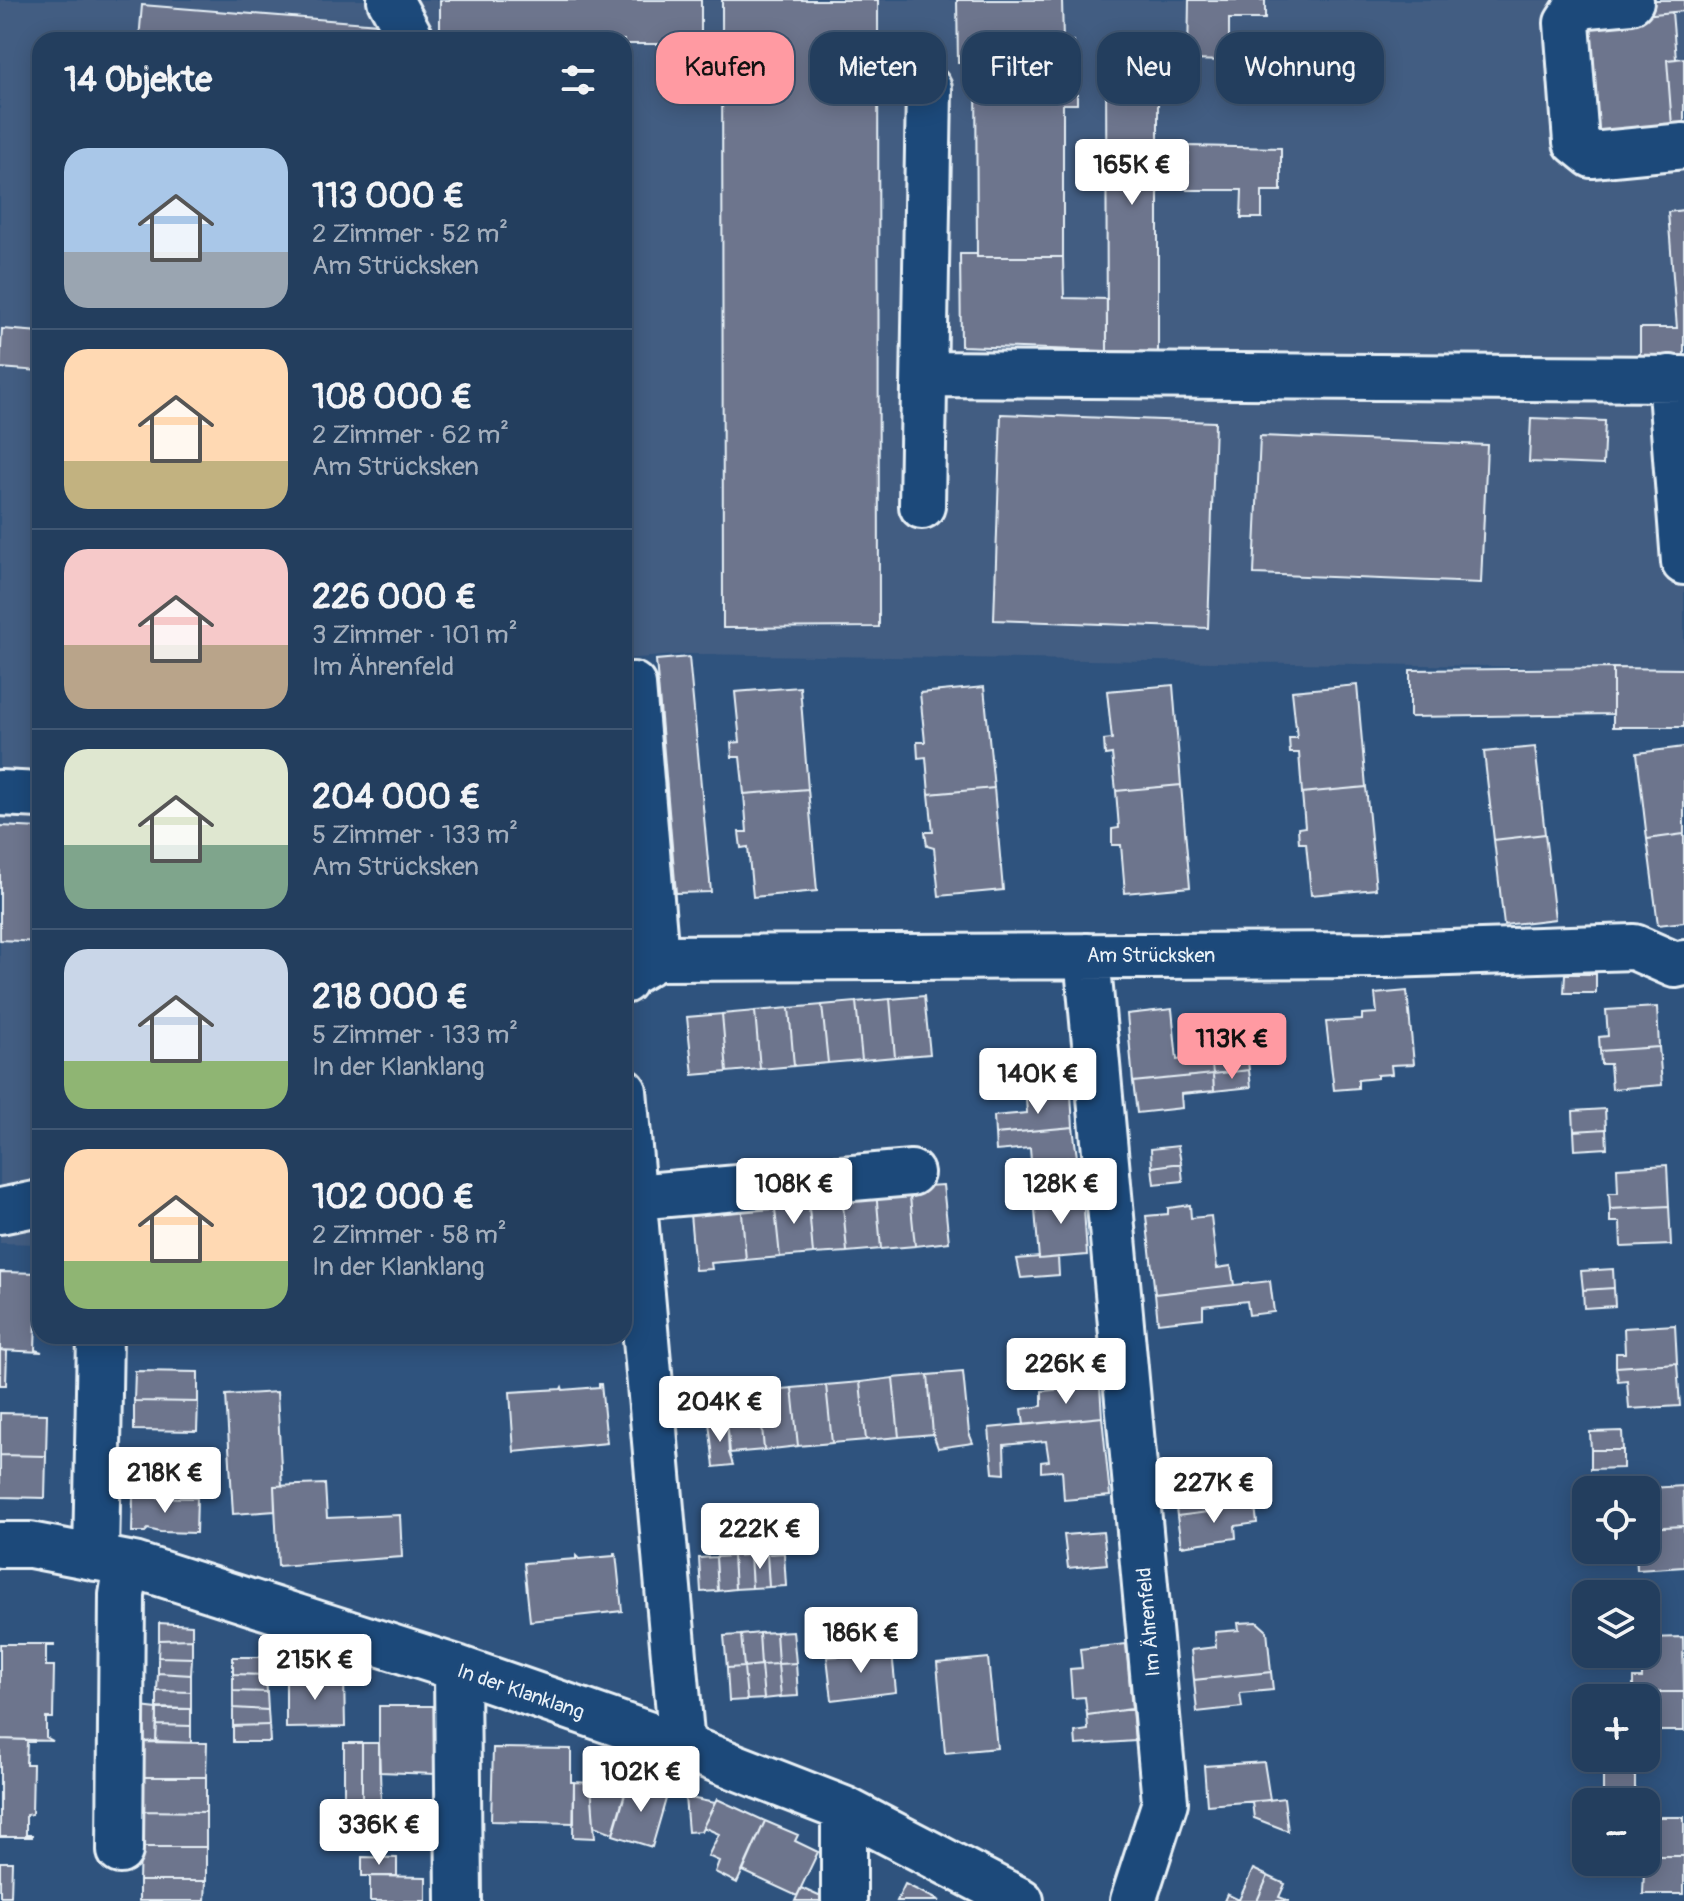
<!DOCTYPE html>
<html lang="de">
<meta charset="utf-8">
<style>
:root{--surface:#233e5e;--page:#2b4564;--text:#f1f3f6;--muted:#a3aebc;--line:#405773;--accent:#ff9aa2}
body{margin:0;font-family:Pangolin,sans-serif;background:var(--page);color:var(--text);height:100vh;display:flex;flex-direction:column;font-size:30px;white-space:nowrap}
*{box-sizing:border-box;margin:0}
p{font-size:26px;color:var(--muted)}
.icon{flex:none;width:44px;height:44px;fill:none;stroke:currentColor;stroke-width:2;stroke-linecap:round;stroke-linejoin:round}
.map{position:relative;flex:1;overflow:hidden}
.drawer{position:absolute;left:32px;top:32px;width:600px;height:1312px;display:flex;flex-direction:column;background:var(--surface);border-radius:24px;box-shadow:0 4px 20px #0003,0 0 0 2px var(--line)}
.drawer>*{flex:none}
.hud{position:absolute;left:656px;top:32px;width:760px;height:72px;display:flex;gap:16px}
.tools{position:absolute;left:1572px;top:1476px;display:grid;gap:16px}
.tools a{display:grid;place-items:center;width:88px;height:88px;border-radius:16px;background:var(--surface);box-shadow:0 4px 20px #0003,0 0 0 2px var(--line);font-size:40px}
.price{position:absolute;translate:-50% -68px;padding:0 18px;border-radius:8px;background:#fff;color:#222;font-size:26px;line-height:52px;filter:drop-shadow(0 2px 4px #0008)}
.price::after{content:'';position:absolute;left:50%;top:48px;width:24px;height:18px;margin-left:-12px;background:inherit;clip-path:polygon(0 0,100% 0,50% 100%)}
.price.active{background:var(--accent);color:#111}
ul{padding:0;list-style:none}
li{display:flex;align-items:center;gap:24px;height:200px;padding:0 32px}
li+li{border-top:2px solid var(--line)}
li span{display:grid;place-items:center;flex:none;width:224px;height:160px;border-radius:24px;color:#555}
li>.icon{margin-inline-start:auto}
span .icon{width:96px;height:96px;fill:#fffc;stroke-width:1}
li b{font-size:34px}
h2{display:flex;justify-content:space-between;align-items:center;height:96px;padding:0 32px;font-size:34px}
.chip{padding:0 28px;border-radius:24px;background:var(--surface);box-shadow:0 4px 20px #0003,0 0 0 2px var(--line);font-size:28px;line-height:72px}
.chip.active{background:var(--accent);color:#111}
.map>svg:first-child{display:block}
</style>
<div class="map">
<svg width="1684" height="1901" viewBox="0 0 1684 1901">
<rect width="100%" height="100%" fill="#2f537e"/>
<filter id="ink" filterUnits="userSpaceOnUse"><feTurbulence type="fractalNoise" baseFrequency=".0125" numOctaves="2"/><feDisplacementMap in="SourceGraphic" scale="16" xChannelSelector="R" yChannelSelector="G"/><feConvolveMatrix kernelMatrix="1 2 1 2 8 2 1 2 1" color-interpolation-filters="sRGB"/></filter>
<g filter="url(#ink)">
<path fill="#425d82" d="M0,0h1684v669l-994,-15 -66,5v-619h-584v1204l-40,-1z"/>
<path fill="#6d758d" stroke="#e8f1f8" stroke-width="2" d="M440,0h261v77h-28v-33h-49v-4h-184z
M722,0h156l1,627 -156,1z
M957,0h105l1,41h11l1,21 -117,1z
M1189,0h76v19h-36v42l-41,-1z
M1631,0h53v11l-51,5z
M142,5l236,19 -2,16h-237z
M1672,12l4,47 -9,1 5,66 -68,16 -16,-14 -9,-92 12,-15z
M1684,58v67l-12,1 -5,-66z
M1077,62v42h-14v153h-86l-1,-194z
M1106,63h52v289l-51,-1z
M1188,146l93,2v43h-19v27h-21l1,-28h-55z
M1684,210v148l-44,-1v-29h37l-9,-116z
M960,254h17v3h86l1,41 43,1v52l-146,-5z
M2,329l38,3v39l-40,-3z
M1001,414l214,8 -7,206 -214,-8z
M1531,418l74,3 -2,44 -74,-3z
M1260,436l227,9 -6,138 -227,-9z
M689,657l22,235 -35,1 -20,-233z
M1613,668l71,1v58h-71z
M1613,668v46l-203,3v-47z
M1173,685l8,100 -65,6 -4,-37 -7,1 -1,-15 8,-1 -5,-48z
M1357,685l9,102 -64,6 -3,-40h-9l-1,-15h8l-5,-47z
M800,687l8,102 -64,5 -4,-37h-8l-1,-14 9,-1 -5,-50z
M984,687l10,101 -65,6 -3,-37 -8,1 -1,-16h8l-5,-49z
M1535,747l10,87 -51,6 -10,-88z
M1684,747v87l-37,5 -10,-86z
M1181,785l9,102 -65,6 -4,-48h-9v-16l7,-1 -3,-37z
M1366,787l10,102 -65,6 -5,-52h-7l-1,-15 7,-1 -3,-34z
M994,788l9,102 -64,6 -5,-48 -7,-2 -2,-14h8l-4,-38z
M808,789l9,102 -64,6 -5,-50 -7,1 -2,-16h8l-3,-38z
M624,812l9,100 -9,1z
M0,826l40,2v114l-40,-2z
M1545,834l10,85 -51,6 -10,-85z
M1684,834v88l-26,3 -11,-86z
M633,912l1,17 -10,1v-17z
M1565,974h31v19h-32z
M1407,991l7,73 -23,1 1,9 -15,1v3l-19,2v8l-24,2 -8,-68 36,-2v-6l15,-1 -2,-19z
M924,996l6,58 -35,3 -5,-58z
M890,999l5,58 -33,3 -6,-58z
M856,1002l6,58 -34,3 -6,-58z
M822,1005l6,58 -34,3 -5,-58z
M1657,1007l2,40 -59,4 -1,-14 9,-1 -2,-26z
M789,1008l5,58 -34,3 -5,-58z
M1172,1009l5,51 34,-4 2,18 -80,8 -6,-68z
M755,1011l5,58 -33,3 -5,-58z
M722,1014l5,58 -34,3 -6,-58z
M1659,1047l3,38 -50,4 -2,-25h-9l-1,-13z
M1247,1053l2,17 -36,4 -2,-18z
M1249,1070l2,17 -37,4 -1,-17z
M1213,1074l1,17 -33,3 1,14 -45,5 -4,-31z
M1071,1094l2,33 -78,7 -1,-18 33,-3 -1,-14z
M1605,1109l1,20 -32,2 -1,-20z
M1073,1127l4,30 -46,4 -1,-13 -34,3 -1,-17z
M1606,1129l1,19 -32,2 -1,-19z
M1178,1146l3,17 -29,4 -1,-18z
M1181,1163l2,18 -29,3 -2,-17z
M1667,1165l2,41 -59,3 -1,-16h9l-1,-25z
M943,1185l6,57 -34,4 -6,-59z
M909,1187l6,59 -34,3 -5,-59z
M876,1190l5,59 -34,3 -5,-59z
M842,1193l5,59 -34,2 -5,-58z
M1083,1194l4,61 -48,4 -5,-61z
M808,1196l5,58 -33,3 -6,-58z
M774,1199l6,58 -34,3 -5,-58z
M741,1202l5,58 -35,3 1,6 -17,1 -5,-56z
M1190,1205l1,13 20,-2 6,52 14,-2 3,19 -79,9 -9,-78 22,-2v-6z
M1669,1206l2,39 -50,2 -1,-25h-10v-13z
M1039,1257v2l19,-2 1,18 -38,3 -4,-19z
M1613,1269l1,19 -31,2 -2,-19z
M0,1272l40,1v46h-4l-1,31 7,2 -42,-2z
M1270,1281l4,31 -25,3 -2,-14 -44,5v12l-45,5 -3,-29z
M1614,1288l1,18 -31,2 -1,-18z
M1675,1325l2,38 -61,4v-14h9l-1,-25z
M135,1336h64v2z
M0,1350l7,1 -1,34h-6z
M1677,1363l3,43 -51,3 -2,-29 -9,1 -2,-14z
M135,1371l63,1v30l-64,-1z
M963,1372l6,61 4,10 -35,5 -5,-14 -5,-59z
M928,1375l5,59 -34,3 -6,-59z
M893,1378l6,59 -33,3 -6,-58z
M860,1382l6,58 -34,3 -6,-58z
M599,1384h2l6,59 -93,9 -4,-60 51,-3 1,-2 1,3 36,-3z
M826,1385l6,58 -34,3 -6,-58z
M1100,1386l2,31 -78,8 -2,-16 20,-3v-15z
M792,1388l6,58 -34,4 -5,-59z
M759,1391l5,59 -34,3 -5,-58z
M277,1392l5,94h-8l1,25 -42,3 -7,-119z
M134,1401l64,1 -1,29 -63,-1z
M0,1413l47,1 -1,42 -46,-1z
M1102,1417l8,79 -46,4 -2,-30 -21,2v-10l8,-1 -3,-20 -42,4 1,29 -12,-1 -4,-45z
M727,1420l2,33 4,12 -19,2 -5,-45z
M1622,1431l1,19h-32l-1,-18z
M1591,1450h32v18l-32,1z
M0,1455l46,1 -1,42 -45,-1z
M133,1464l64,1v33l-64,-1z
M1218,1479l1,11 34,-1 2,17 -78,10 -4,-32z
M325,1484l2,34 73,-3 2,42 -124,9 -4,-80z
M1683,1486l1,40 -38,2v-38l-13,-1z
M133,1497l64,1 -1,35 -36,-1 -12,-3 -3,3h-13z
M1255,1506l2,17 -22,3 1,12 -55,8 -4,-30z
M1684,1526v41l-47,3 -1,-20h10v-22z
M1103,1532l4,32 -39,4 -4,-33z
M614,1553h2l6,58 -92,10 -6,-58 52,-4v-3l3,3 35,-3z
M784,1553l2,33 -17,1 -2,-33z
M767,1554l2,33 -17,1 -2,-33z
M750,1555l2,33 -17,1 -2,-33z
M733,1556l2,33 -17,2 -2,-34z
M716,1557l2,34 -17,1 -2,-34z
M1630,1591v3h-32v-2z
M1257,1622l10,9 4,41 -77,8 -3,-30 25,-3 -1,-15 24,-2 -1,-7z
M159,1623l33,2v14l-33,1z
M793,1631l3,32 -18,1 -2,-32z
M776,1632l2,32 -17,1 -2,-32z
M759,1633l2,32 -17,2 -3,-32z
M741,1635l3,32 -17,1 -3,-32z
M1683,1637l1,55h-51v-14h9v-24l5,-2v-14z
M192,1639v19l-34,-1 1,-17z
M0,1644h54v2h-8v20h8l-1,52h-7v19l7,4 -53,-2z
M1126,1644l6,65 -45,6 -2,-18 -13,1 -2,-29 12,-1 -2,-19z
M892,1652l4,40 -64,8 -5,-43z
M158,1657l34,1 -1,17 -33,-2z
M233,1657h32l1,18 -33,-1z
M988,1658l9,90 -52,5 -8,-90z
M796,1663l2,33 -17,1 -3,-33z
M778,1664l3,33 -17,2 -3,-34z
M761,1665l3,34 -17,1 -3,-33z
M744,1667l3,33 -18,1 -2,-33z
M1271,1672l2,18 -33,3 2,14 -45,5 -3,-32z
M158,1673l33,2v17l-34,-1z
M233,1674l33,1 1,17 -34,-1z
M286,1676h58l1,51 -59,1z
M157,1691l34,1v17l-34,-1z
M233,1691l34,1 1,18 -35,-2z
M1633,1692h51v39h-38v-33h-13z
M379,1706h57v68l-57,-2z
M140,1707l17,2 -1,32 -14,1z
M233,1708l35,2 1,15 -36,1z
M157,1709h34v17l-34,-1z
M1132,1709l3,32 -59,4 -1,-13 13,-2 -1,-15z
M157,1725l34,1v17l-35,-2z
M269,1725l1,17h-37v-16z
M0,1739l34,1v2h-7l-1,22h7l-1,50 -6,1v20h6v2h-32z
M140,1742l67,1 -1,34h-66z
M344,1743h18v58h-18z
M362,1743h17l2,58h-19z
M493,1748l78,1v33h3v41l-83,-2z
M1603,1758h32v15h-32z
M1264,1762l6,38 -63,5 -3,-39z
M1603,1773h32v19h-32z
M140,1777h66v35l-66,-1z
M629,1781l39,11 -16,55 -39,-12z
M574,1782l17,1 4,55 -22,-1z
M591,1784l19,8 3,-7 13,4 -13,44 -19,-7z
M685,1797l30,6 -14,28 -13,1z
M1284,1798l4,33 -34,-13 -2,-16z
M717,1799l48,22 -28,62 -22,-11 4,-11 -11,-5 11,-22 -16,-7z
M140,1811l66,1v35h-66z
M1646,1817h38v39h-38z
M765,1821l33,14 -3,6 23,11 -21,44 -54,-25z
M140,1847h66v34h-67z
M1646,1856h38v38h-41l1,-24h-10v-8h12z
M362,1857l35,1v18h-35z
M0,1862h12l-1,34h-11z
M1253,1869l15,7 -11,25h-33l3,-7 12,6z
M370,1876l56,1v24h-56z
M1268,1876l17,8 -6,13 10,4h-32z
M139,1881h67l-1,20h-66z
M905,1884l35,17h-43z
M801,1888l29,13h-35z"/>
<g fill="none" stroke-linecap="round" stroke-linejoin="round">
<g stroke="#e8f1f8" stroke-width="50">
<path id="minor" d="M390,0l22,40
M1631,1l-53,5 -11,17 9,119 16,13 92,-9
M925,374l759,5
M1670,378l14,184
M922,506l7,-417
M633,685l23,273
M0,793l40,2
M1087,956l78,846 -32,99
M624,981l1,-5 31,-18 731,-3 247,-8 41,18 9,-2
M624,1091l58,655
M634,1197l277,-24
M0,1211l40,-8
M0,1545h30l104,20 323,103 225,78 162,63 177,92
M96,1558l4,-222
M457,1668l2,233
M844,1809v92
M120,1851l2,-256 5,-31"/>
</g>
<use href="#minor" stroke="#1f4a7a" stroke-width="44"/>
</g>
</g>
<g text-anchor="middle" stroke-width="6" stroke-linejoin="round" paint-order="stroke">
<g font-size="20" fill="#e8f1f8" stroke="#1f4a7a">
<text x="1151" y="962">Am Strücksken</text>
<text transform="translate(1148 1622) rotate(-95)" y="7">Im Ährenfeld</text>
<text transform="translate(521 1691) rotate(19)" y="7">In der Klanklang</text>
</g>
</g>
</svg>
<div class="tools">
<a><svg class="icon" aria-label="locate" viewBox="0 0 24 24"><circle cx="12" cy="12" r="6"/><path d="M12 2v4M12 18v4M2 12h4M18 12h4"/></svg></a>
<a><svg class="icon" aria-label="layers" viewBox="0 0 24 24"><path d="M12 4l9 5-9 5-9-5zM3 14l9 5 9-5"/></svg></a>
<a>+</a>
<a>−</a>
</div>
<b class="price" style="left:1132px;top:207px">165K €</b>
<b class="price active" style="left:1232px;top:1081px">113K €</b>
<b class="price" style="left:1038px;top:1116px">140K €</b>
<b class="price" style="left:794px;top:1226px">108K €</b>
<b class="price" style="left:1061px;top:1226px">128K €</b>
<b class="price" style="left:1066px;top:1406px">226K €</b>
<b class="price" style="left:720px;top:1444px">204K €</b>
<b class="price" style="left:165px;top:1515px">218K €</b>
<b class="price" style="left:1214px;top:1525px">227K €</b>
<b class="price" style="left:760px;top:1571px">222K €</b>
<b class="price" style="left:861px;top:1675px">186K €</b>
<b class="price" style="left:315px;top:1702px">215K €</b>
<b class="price" style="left:641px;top:1814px">102K €</b>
<b class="price" style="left:379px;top:1867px">336K €</b>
<div class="hud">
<a class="chip active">Kaufen</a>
<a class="chip">Mieten</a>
<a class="chip">Filter</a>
<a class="chip">Neu</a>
<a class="chip">Wohnung</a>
</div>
<section class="drawer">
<h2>14 Objekte<svg class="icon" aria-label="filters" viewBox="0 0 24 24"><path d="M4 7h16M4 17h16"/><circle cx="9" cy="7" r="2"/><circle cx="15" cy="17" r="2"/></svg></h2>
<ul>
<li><span style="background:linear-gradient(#a9c7e8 65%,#9aa5b1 0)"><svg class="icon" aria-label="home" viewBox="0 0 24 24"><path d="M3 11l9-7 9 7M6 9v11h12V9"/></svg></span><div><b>113 000 €</b><p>2 Zimmer · 52 m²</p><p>Am Strücksken</p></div></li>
<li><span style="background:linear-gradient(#ffd9b3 70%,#c2b280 0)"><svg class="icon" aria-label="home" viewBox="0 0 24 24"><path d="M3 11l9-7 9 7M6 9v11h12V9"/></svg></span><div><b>108 000 €</b><p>2 Zimmer · 62 m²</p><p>Am Strücksken</p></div></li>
<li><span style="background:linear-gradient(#f6c9c9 60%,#b9a48a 0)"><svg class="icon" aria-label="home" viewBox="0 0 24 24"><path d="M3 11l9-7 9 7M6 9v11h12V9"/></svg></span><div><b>226 000 €</b><p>3 Zimmer · 101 m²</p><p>Im Ährenfeld</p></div></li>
<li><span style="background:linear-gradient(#dfe7d0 60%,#7fa58c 0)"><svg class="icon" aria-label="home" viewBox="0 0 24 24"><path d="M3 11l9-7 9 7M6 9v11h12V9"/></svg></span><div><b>204 000 €</b><p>5 Zimmer · 133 m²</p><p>Am Strücksken</p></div></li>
<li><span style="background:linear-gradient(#c9d6e8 70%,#8fb573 0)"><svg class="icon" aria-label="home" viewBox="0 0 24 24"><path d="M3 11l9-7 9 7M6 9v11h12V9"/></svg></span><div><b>218 000 €</b><p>5 Zimmer · 133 m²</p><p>In der Klanklang</p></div></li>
<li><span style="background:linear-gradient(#ffd9b3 70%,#8fb573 0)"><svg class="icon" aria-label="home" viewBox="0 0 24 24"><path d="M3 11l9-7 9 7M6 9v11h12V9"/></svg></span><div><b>102 000 €</b><p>2 Zimmer · 58 m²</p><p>In der Klanklang</p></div></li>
</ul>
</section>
</div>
